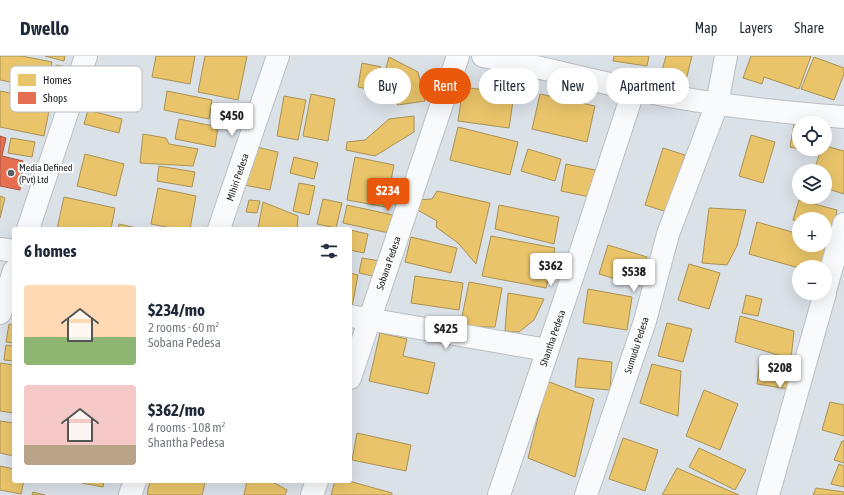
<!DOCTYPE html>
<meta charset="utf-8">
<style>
:root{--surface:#fff;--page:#f2f2f3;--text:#1f2937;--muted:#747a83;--line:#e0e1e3;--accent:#ea580c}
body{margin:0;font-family:"Asap Condensed",sans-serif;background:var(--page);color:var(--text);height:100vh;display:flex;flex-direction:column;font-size:15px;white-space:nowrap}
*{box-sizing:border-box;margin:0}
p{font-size:13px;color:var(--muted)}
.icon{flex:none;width:22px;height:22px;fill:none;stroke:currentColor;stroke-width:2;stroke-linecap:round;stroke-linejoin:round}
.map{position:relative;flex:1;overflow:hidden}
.sheet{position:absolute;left:12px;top:171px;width:340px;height:256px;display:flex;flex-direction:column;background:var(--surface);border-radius:4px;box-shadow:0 4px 16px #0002}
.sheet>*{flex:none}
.banner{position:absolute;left:364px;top:12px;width:380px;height:36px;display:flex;gap:8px}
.buttons{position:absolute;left:792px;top:60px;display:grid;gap:8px}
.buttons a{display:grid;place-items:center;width:40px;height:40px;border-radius:50%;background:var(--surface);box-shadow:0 4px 16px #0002;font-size:20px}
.price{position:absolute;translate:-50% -34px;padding:0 9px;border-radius:4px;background:#fff;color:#222;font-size:13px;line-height:26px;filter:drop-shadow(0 1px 2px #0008)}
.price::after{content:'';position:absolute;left:50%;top:24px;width:12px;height:9px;margin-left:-6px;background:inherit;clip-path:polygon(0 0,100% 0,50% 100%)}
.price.active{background:var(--accent);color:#fff}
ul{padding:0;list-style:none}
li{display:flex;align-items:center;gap:12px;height:100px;padding:0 12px}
li span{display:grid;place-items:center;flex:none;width:112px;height:80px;border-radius:4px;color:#555}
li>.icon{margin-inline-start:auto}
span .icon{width:48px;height:48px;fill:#fffc;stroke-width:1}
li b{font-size:17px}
h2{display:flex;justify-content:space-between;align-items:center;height:48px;padding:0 12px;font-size:17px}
.tag{padding:0 14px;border-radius:18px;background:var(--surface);box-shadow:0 4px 16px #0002;font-size:14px;line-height:36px}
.tag.active{background:var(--accent);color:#fff}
header{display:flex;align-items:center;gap:24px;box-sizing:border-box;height:56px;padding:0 20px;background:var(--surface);border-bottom:1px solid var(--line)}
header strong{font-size:19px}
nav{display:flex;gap:22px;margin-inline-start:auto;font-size:14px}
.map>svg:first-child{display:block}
</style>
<header>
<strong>Dwello</strong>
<nav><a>Map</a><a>Layers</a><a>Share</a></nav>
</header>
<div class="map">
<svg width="844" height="439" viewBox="0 0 844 439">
<rect width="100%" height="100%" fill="#dae1e7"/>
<path fill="#e9c46a" stroke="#aa9154" d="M0,0h22l30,6 -5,27 -47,-9z
M45,0h20l-1,5z
M156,0h39l-5,28 -38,-7z
M205,0h42l-9,44 -40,-8z
M614,0h35l-2,10 -34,-5z
M666,0h26l-6,24 -25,-6z
M751,0h60l-12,33 -35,-12 -2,7 -19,-6z
M389,1l29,15 7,29 -27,4 -18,-15z
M814,1l30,11v6l-10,26 -33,-11z
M362,7l19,4 -4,24 -19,-4z
M56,9l11,2 -4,25 -11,-2z
M463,31l51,7 -5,34 -51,-7z
M0,35l51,10 -7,35 -44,-9z
M167,35l45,9 -3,19 -45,-9z
M311,38l24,5 -7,42 -25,-5z
M540,38l55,12 -8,36 -55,-13z
M284,40l22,4 -8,40 -21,-4z
M88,54l34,9 -3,14 -35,-9z
M414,60v16l-39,24 -29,-6 1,-8 18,-2 24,-21z
M179,63l39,8 -3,20 -40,-8z
M794,68l5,1v24l-9,-2z
M458,71l60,15 -8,33 -60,-15z
M143,78l23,4 3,6 29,5 -5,17 -53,-3z
M751,79l24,7 -12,41 -24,-7z
M11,82l24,4 -3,15 -24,-4z
M252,90l26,6 -8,38 -26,-5z
M825,90l19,5v43l-19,-6v-17h-11l7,-22h4z
M663,92l22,7 -18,57 -22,-7z
M528,93l33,10 -6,22 -34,-10z
M801,93h17v3z
M85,98l39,10 -8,32 -39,-10z
M294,101l24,6 -4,16 -24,-6z
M355,101l39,8 -8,42 -39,-7z
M566,108l29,6 -5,27 -29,-6z
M159,110l36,6 -3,15 -35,-6z
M299,127l16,3 -6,29 -16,-4z
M158,132l38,8 -6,33h-13l-26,-5z
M437,135l53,12 -14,61 -18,-21 -22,-16 1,-6 -23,-13 1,-8 17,-1z
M0,140l5,2 -5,20z
M64,141l51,11 -4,21h-54z
M323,143l19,4 -6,25 -19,-4z
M249,144l11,1 -3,12 -11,-1z
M799,144l38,10 -5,21 -7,-2v-10h-26v3l-6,-2z
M263,146l35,14 -1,13h-39z
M347,149l46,10 -4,18 -46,-10z
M499,149l60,12 -5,27 -59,-15z
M709,152l37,2 -9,36 -10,19 -25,-2z
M757,166l42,12v11h26v-4l4,1 -6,25 -24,1 -50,-14z
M119,168l22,5h-23z
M350,174l18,4 -4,19 -14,-3z
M491,180l64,12 -9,40 -64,-12z
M411,181l46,11 -6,25 -46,-11z
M608,189l39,12 -8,29 -40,-12z
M362,202l18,3 -3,16 -18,-4z
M689,208l31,9 -11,36 -31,-9z
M350,217l8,2 -6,32h-2z
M415,220l48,7 -4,27 -48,-7z
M469,226l33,6 -7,39h-35z
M588,233l44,8 -5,33 -44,-7z
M508,237l36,6 -10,21 -15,12 -14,-1z
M746,239l16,4 -4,17 -16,-3z
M740,260l54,15 -3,28 -56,-17z
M667,267l25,6 -9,33 -25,-6z
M9,268l5,1v18l-8,-1z
M380,277l27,6 -4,17 32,7 -7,31 -59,-13z
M6,289l8,1v15l-10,-1z
M578,302l34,4 -2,28 -35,-3z
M760,304l39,6 -4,24 -38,-6z
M0,307l14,2v48l-14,-2z
M652,308l29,7 -3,45 -38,-13z
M547,325l47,18 -19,78 -47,-19z
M704,334l34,14 -18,46 -34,-14z
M830,346l14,3v31l-22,-6z
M0,365l14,2v33l-14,-3z
M357,377l54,12 -5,26 -54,-11z
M623,382l35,12 -13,41 -36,-12z
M842,385h2v22l-10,-3z
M699,392l47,22 -11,20 -46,-23z
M839,408l5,2v21l-13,-3z
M0,410l14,3v12h10l-3,13 -21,-4z
M677,412l62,27h-77z
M72,425h32l-1,6z
M150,425h47l8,2 -3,12h-52l-3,-1z
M247,425h24l16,9 -2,5h-41z
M335,425h14l43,12v2h-61z
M816,432l28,4v3h-31z
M33,436l12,3h-13z"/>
<path fill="#e76f51" stroke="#a85642" d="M0,80l6,2 -4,18 21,5 -3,29 -20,-4z"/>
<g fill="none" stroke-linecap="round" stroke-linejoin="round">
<g stroke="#babfc4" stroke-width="24">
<path id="street" d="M483,0c51,9 100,23 151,33 69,15 139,23 210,28
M28,173l58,-173
M219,173l59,-173
M0,193l14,2
M825,235l19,-67
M0,257l14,-42
M350,260l197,34
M350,322l108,-322
M130,439l5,-14
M312,439l5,-14
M499,439l82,-244 53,-162
M586,439l59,-174 23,-87 49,-130 9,-48
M768,439l57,-202"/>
</g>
<use href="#street" stroke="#f9fafb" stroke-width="22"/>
</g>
<circle fill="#5b6065" stroke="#fff" stroke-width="1.5" cx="11" cy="117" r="4"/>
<g text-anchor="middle" stroke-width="4" stroke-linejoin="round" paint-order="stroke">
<g font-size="10" fill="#161b1f" stroke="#fff" text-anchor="start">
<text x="19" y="115">Media Defined<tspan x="19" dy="12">(Pvt) Ltd</tspan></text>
</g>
<g font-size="10" fill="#161b1f" stroke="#fff">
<text transform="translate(237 121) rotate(-71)" y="4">Mihiri Pedesa</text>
<text transform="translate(388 207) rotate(-71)" y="4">Sobana Pedesa</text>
<text transform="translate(552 282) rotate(-71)" y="4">Shantha Pedesa</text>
<text transform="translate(636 289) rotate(-72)" y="4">Sumudu Pedesa</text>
</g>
</g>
<rect x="10" y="10" width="132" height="46" rx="6" fill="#fff" stroke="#b9bbbc" stroke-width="1"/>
<rect x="18" y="18" width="18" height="12" fill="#e9c46a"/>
<rect x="18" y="36" width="18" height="12" fill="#e76f51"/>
<g font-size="11" fill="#161b1f">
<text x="43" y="28">Homes</text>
<text x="43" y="46">Shops</text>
</g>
</svg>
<div class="buttons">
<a><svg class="icon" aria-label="locate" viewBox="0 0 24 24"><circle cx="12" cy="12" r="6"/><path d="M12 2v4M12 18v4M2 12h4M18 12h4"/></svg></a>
<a><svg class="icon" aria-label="layers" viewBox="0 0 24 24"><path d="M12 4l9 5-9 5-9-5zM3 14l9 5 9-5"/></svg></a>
<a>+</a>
<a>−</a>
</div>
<b class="price" style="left:232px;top:81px">$450</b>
<b class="price active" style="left:388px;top:156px">$234</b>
<b class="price" style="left:551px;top:231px">$362</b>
<b class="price" style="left:634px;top:237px">$538</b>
<b class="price" style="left:446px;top:294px">$425</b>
<b class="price" style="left:780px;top:333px">$208</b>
<div class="banner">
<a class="tag">Buy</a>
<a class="tag active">Rent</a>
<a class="tag">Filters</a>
<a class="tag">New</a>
<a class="tag">Apartment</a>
</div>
<section class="sheet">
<h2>6 homes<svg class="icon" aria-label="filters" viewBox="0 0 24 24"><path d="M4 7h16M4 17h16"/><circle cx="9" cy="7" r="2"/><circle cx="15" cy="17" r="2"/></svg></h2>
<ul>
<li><span style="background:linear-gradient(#ffd9b3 65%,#8fb573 0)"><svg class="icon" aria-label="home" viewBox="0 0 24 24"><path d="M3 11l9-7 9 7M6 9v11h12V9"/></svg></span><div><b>$234/mo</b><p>2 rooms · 60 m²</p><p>Sobana Pedesa</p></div></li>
<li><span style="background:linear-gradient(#f6c9c9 75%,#b9a48a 0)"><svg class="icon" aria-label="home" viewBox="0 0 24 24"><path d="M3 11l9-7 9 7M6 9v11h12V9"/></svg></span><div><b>$362/mo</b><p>4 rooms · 108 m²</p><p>Shantha Pedesa</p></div></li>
</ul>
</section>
</div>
